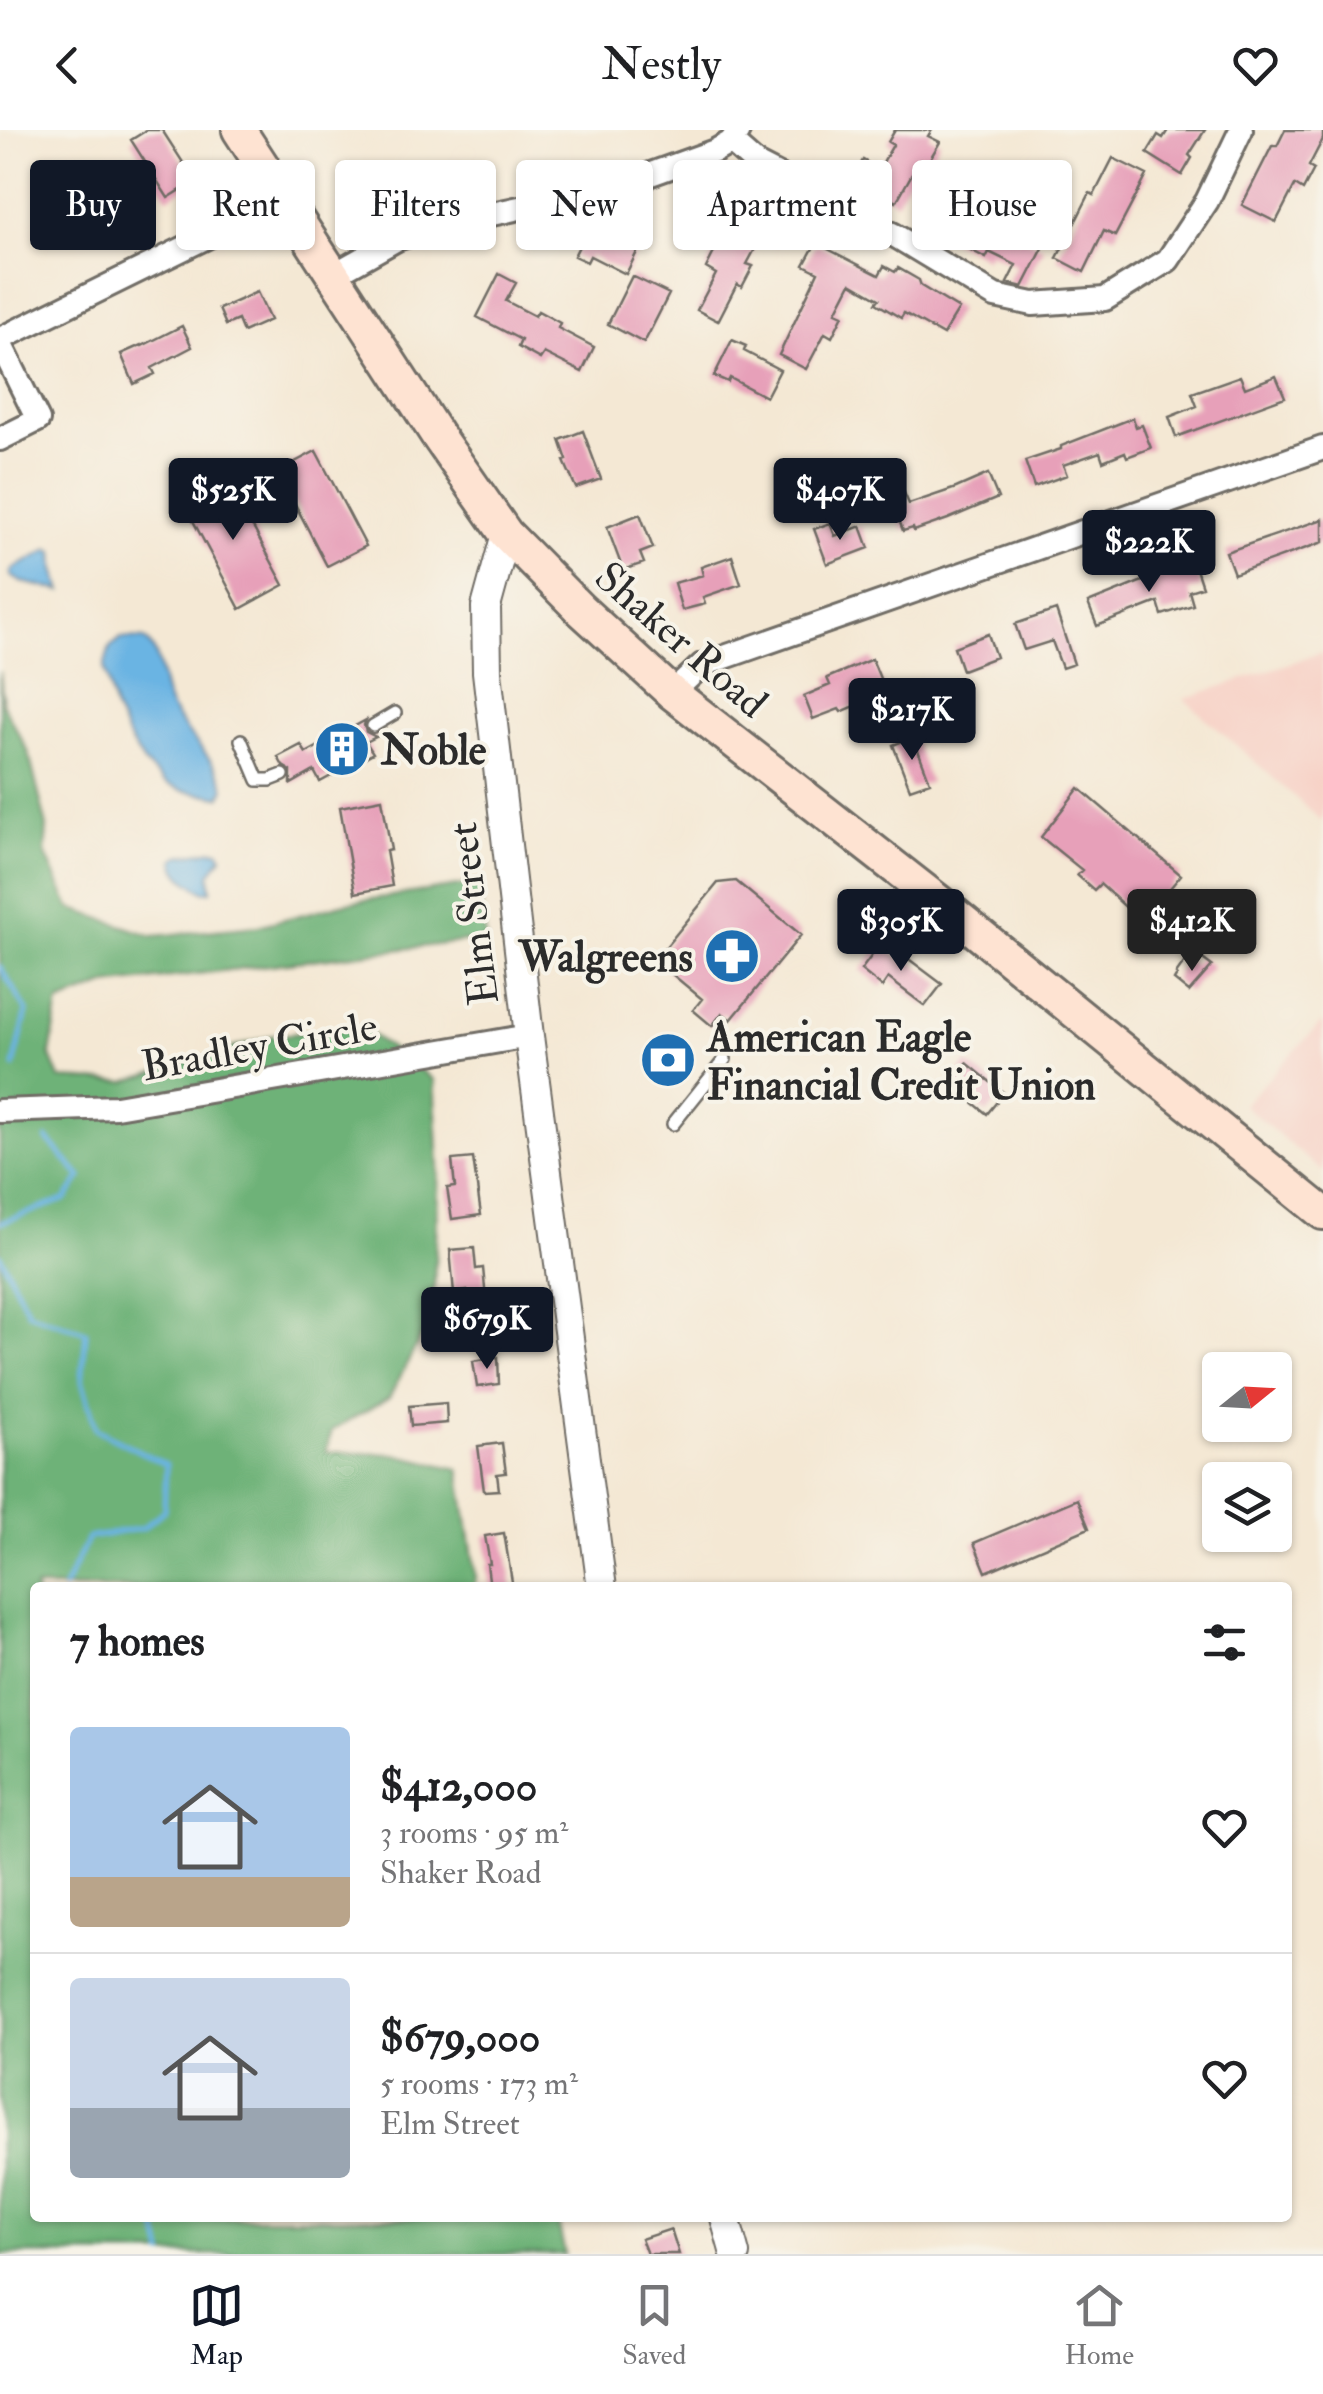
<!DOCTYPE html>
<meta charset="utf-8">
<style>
:root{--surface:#fff;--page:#f2f2f2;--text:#202124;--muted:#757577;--line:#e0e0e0;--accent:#111827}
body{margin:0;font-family:"IM FELL Double Pica",serif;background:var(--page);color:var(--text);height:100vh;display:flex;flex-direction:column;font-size:38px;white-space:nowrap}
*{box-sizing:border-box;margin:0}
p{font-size:32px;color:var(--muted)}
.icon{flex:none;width:55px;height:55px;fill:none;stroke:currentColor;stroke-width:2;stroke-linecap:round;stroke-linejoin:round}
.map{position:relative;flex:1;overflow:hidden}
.drawer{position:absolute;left:30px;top:1452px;width:1262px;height:640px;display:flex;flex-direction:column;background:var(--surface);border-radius:10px;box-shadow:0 2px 8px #0004}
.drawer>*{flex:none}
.guide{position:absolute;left:30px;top:30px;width:1265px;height:90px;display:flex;gap:20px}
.needle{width:65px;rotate:72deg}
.fabs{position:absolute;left:1202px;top:1222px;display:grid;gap:20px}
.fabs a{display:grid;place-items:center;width:90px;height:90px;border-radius:10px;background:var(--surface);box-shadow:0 2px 8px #0004;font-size:50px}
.price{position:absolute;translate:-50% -85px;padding:0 22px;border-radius:10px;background:var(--accent);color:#fff;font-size:32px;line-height:65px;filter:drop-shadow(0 2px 5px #0008)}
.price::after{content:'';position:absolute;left:50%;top:60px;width:30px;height:22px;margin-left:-15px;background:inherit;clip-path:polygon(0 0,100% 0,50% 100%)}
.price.selected{background:#222;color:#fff}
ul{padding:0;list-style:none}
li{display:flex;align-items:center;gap:30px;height:250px;padding:0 40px}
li+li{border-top:2px solid var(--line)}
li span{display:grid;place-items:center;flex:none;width:280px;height:200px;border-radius:10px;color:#555}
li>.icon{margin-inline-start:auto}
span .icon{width:120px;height:120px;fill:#fffc;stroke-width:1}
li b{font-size:42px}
h2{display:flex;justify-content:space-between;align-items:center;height:120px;padding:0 40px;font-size:42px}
.pill{padding:0 35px;border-radius:10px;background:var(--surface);box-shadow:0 2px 8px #0004;font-size:35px;line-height:90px}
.pill.selected{background:var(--accent);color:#fff}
header{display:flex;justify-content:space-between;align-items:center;height:130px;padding:0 40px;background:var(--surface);font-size:45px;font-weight:600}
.dock{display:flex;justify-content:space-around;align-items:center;height:140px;border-top:2px solid var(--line);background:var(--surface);font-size:28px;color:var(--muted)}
.dock a{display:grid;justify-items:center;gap:5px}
.dock .selected{color:var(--accent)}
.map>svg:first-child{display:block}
</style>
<header><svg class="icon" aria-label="back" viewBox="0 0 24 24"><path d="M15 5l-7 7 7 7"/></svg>Nestly<svg class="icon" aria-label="heart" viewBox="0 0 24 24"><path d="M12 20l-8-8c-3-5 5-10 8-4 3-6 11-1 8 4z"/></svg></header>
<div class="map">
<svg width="1323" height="2124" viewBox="0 0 1323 2124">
<rect width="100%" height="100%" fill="#f7f3e8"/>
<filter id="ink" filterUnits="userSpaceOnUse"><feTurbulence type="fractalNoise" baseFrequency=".01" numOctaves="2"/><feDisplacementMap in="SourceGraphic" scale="20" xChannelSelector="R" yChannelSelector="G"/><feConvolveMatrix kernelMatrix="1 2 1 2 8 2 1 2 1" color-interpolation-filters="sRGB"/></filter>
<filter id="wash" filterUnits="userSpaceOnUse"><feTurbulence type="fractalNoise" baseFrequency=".0048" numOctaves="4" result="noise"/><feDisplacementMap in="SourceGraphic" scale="40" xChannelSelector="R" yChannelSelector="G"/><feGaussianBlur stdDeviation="2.25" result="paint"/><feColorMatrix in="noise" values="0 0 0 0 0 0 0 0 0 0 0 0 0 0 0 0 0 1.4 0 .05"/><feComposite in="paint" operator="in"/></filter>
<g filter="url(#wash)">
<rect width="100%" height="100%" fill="#f4e8d4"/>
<path fill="#f7d1c6" d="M1323,522v170l-139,-123z
M1323,891v151l-80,-67z"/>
<path fill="#6eb278" stroke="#4c6e52" stroke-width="2.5" d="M0,541l3,34 25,46 19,76 -2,26 25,55 83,28 105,-10 88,-23 132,-20 8,56 -380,46 -47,18 -9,51 10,25 66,3 145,-46 90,-9 73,53 5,85 -6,149 -44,84 -57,32 -6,22 68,2 65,15 17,108 -2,11h-439v630h522l8,36h-565z"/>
<path fill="#6bb4e3" stroke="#4b7087" stroke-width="2.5" d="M50,419l4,3 1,17 7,22 -40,-9 -11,-6v-5l4,-3z
M121,508l23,1c20,16 14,43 25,65 14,30 49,55 56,85l-5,8 -39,-7 -16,-7 -21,-20 -13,-20 -16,-33 -11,-43 6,-20z
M213,720l7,1 2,6 -12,17 1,17 -6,1c-13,-7 -29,-16 -31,-32l5,-4z"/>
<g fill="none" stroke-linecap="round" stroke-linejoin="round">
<path stroke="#6bb4e3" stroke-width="5" d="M0,837l27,44 -13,55
M0,1093l66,-24 15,-22 -34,-38
M0,1125l29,58 57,19 -4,48 14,49 70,36 -2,45 -21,18 -55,10 -24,50
M155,2088l8,36"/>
</g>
<g id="blocks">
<path fill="#e7a0b9" d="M147,0h15l33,51 -27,17 -37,-58z
M895,0h37l-4,6 12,6 -13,22 -7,-4 -24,42 -42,-26 9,-16 16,9 14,-24 -5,-3z
M1168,0h37l-16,25 3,3 -10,17 -35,-22 11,-18 5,3z
M1285,0h38v9l-14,27 5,3 -11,21 -8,-5 -19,37 -34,-17 30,-59h5z
M1113,28l34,17 -32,61 -11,-5 -20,41 -27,-14 33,-65 4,2z
M944,63l62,29 -3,5 40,21 -20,39 -16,-4 9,-18 -27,-13 -3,6 -59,-31z
M739,73l48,25 -10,18 -16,-8 -14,26 6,2 -11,21 -5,-3 -19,37 -21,-11 19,-36 -10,-6z
M593,89l15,8 -3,6 33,17 -12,24 -36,-18 -3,6 -13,-6z
M816,113l63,32 5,-9 11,6 3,-4 21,12 2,6 38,23 -16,26 -39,-22 -3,5 -25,-15 3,-4 -28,-16 -15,29 7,3 -11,22 -7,-4 -19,36 -27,-14 39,-83 -14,-7z
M499,144l17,9 -10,18 29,15 3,-5 22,12 -2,5 36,19 -12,25 -38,-19 -4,6 -22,-12 3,-7 -44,-23z
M632,146l37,18 -25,49 -36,-19z
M257,162l13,28 -27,12 -5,-12 -12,5 -7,-16z
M182,196l10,21 -40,21 3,6 -21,10 -13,-30 20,-9 1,1z
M732,210l14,6 -2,5 36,19 -14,27 -36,-19 -2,4 -14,-6z
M1240,246l5,12 31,-12 9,21 -109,40 -7,-20 28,-11 -5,-13z
M1133,288l3,9 6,-2 9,23 -24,9 -2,-5 -22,9 -3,-9 -37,13 4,10 -33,12 -9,-26 36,-12v-3z
M583,301l18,48 -25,9 -12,-27 3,-1 -7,-20z
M316,321l50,95 -39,20 -49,-95z
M891,333l18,41 47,-16 32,-14 10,24 -50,21 -34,12 -1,-3 -10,3 -10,-28 -7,3 -9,-22 8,-3 -5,-14z
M226,347l58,108 -44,24 -58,-109z
M640,384l13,34 -13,5 4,10 -21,7 -16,-43z
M1323,389v23l-89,32 -8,-22z
M830,393l5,13 26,-10 8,22 -42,16 -13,-35z
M732,426l9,28 -38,13 2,7 -23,6 -8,-27 29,-8 -2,-8z
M1194,433l8,24 -13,4 4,14 -31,10 -4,-13 -61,24 -9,-23 62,-25z
M1056,480l18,54 -12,4 -10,-27 -28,9 -9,-26z
M988,504l8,23 -34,13 -8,-23z
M872,529l14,34 -45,19 -2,-3 -26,10 -9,-23 26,-11 -3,-7z
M366,590l-2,5 2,7 10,5 -10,5 7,11 -53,29 -6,-11 -23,13v-13l-8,-5 -5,-9 23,-12 5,8z
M913,607l17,45 -20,7 -17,-44z
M1079,658l102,87 -39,47 -42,-38 -6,6 -17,-15 5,-5 -41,-33z
M382,669l9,51 -5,1 6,35 -37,7 -15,-86z
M736,751l65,54 -70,85 -9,-7 -10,13 -19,-16 9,-11 -47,-39 63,-77z
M881,813l22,18 3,-4 36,27 -17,22 -37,-28 -6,9 -21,-17z
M1200,827l12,9 -23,26 -15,-12 3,-5 -1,-1 10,-14 7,5z
M967,933l37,30 -17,21 -37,-30z
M473,1028l8,57 -29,4 -5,-31 8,-1 -3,-27z
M474,1118l2,21 7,-1 3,31 -18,2 -1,-10 -13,2 -4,-43z
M498,1227l1,27 -22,3 -4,-26z
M446,1273l1,20 -36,3 -2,-20z
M502,1313l4,30 -9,1 2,16 -15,1 -6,-45z
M1077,1369l12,29 -103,44 -12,-29z
M504,1403l9,55h-23l-3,-24h3l-5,-28z
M671,2099l8,25h-32l-6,-15z"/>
</g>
</g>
<g filter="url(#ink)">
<use href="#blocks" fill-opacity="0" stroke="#716d66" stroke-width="2.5"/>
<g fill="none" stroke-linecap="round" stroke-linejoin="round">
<g stroke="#716d66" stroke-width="16">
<path id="service" d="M373,596l22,-13
M241,610l17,40h12l13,-5
M673,994l52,-65"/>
</g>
<g stroke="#716d66" stroke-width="28">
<path id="minor" d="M731,12l25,22 138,71 101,61 38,8 72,-5 63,-39 39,-59 34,-71
M333,145l64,-36 43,-14 169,-36 106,-38 16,-9 7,-11
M0,209l284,-140
M0,213l38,77 -38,19
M672,563l30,-28 621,-217
M0,981l116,-4 413,-71"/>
</g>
<g stroke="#716d66" stroke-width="32">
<path id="tertiary" d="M506,404l-20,73 1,65 42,364 73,552
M725,2088l10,36"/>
</g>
<g stroke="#716d66" stroke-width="38">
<path id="secondary" d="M239,0l200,308 67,96 74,75 92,84 280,219 371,301"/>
</g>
<use href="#service" stroke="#fff" stroke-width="11"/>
<use href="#minor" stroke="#fff" stroke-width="22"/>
<use href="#tertiary" stroke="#fff" stroke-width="28"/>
<use href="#secondary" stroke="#fee3d2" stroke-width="32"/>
</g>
</g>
<defs>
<g id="building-disc" transform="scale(2.875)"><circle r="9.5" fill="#1f6fb2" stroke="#f7f3e8"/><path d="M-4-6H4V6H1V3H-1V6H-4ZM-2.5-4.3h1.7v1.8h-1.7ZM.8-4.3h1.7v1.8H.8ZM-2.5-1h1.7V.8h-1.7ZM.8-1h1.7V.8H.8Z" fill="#fff"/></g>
<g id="pharmacy-disc" transform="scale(2.875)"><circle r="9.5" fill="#1f6fb2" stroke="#f7f3e8"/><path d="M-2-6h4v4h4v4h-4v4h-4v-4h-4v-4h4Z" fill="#fff"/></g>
<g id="bank-disc" transform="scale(2.875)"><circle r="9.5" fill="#1f6fb2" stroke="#f7f3e8"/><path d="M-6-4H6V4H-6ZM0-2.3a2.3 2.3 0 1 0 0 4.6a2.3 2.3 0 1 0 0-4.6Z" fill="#fff"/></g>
</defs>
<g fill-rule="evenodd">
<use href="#building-disc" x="342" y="619"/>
<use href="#pharmacy-disc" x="732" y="826"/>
<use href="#bank-disc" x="668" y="930"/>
</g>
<g text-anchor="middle" stroke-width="8" stroke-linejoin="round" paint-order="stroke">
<g font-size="42" fill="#2b2b2b" stroke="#f7f3e8">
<text transform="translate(682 509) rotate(41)" y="15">Shaker Road</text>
<text transform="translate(472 784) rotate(-97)" y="15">Elm Street</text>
<text transform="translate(259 915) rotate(-10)" y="15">Bradley Circle</text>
</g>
<g font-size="42" font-weight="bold" fill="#2b2b2b" stroke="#f7f3e8" text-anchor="start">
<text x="381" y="634">Noble</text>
<text x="693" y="841" text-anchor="end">Walgreens</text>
<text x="707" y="921">American Eagle<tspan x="707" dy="48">Financial Credit Union</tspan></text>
</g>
</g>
</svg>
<div class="fabs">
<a><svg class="needle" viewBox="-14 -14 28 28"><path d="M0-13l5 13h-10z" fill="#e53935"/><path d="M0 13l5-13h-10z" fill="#757577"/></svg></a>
<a><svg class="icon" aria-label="layers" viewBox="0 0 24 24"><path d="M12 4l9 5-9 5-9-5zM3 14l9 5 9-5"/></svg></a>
</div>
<b class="price" style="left:233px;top:413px">$525K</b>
<b class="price" style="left:840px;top:413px">$407K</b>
<b class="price" style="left:1149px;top:465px">$222K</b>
<b class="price" style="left:912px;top:633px">$217K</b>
<b class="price" style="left:901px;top:844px">$305K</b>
<b class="price selected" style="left:1192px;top:844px">$412K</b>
<b class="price" style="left:487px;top:1242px">$679K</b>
<div class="guide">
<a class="pill selected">Buy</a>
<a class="pill">Rent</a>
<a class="pill">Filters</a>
<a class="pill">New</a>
<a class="pill">Apartment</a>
<a class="pill">House</a>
</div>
<section class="drawer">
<h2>7 homes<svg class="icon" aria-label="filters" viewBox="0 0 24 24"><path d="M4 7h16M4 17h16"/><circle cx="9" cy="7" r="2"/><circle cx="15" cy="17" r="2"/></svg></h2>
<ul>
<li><span style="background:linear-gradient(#a9c7e8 75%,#b9a48a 0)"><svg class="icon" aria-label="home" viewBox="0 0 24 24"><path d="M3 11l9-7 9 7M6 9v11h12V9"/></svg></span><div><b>$412,000</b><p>3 rooms · 95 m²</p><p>Shaker Road</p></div><svg class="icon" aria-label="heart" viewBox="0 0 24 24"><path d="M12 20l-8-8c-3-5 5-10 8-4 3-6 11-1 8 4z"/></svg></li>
<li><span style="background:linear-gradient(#c9d6e8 65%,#9aa5b1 0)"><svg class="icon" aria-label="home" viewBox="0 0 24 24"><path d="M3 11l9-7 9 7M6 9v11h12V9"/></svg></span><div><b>$679,000</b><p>5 rooms · 173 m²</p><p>Elm Street</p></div><svg class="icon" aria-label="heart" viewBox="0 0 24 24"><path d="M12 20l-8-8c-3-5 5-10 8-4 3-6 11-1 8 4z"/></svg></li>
</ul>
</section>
</div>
<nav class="dock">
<a class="selected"><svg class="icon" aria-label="map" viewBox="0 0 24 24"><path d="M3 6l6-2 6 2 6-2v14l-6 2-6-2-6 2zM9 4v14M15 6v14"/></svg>Map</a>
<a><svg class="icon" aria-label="saved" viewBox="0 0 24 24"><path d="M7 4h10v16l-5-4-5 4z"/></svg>Saved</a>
<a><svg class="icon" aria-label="home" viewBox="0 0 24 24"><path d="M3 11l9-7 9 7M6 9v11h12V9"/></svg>Home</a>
</nav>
